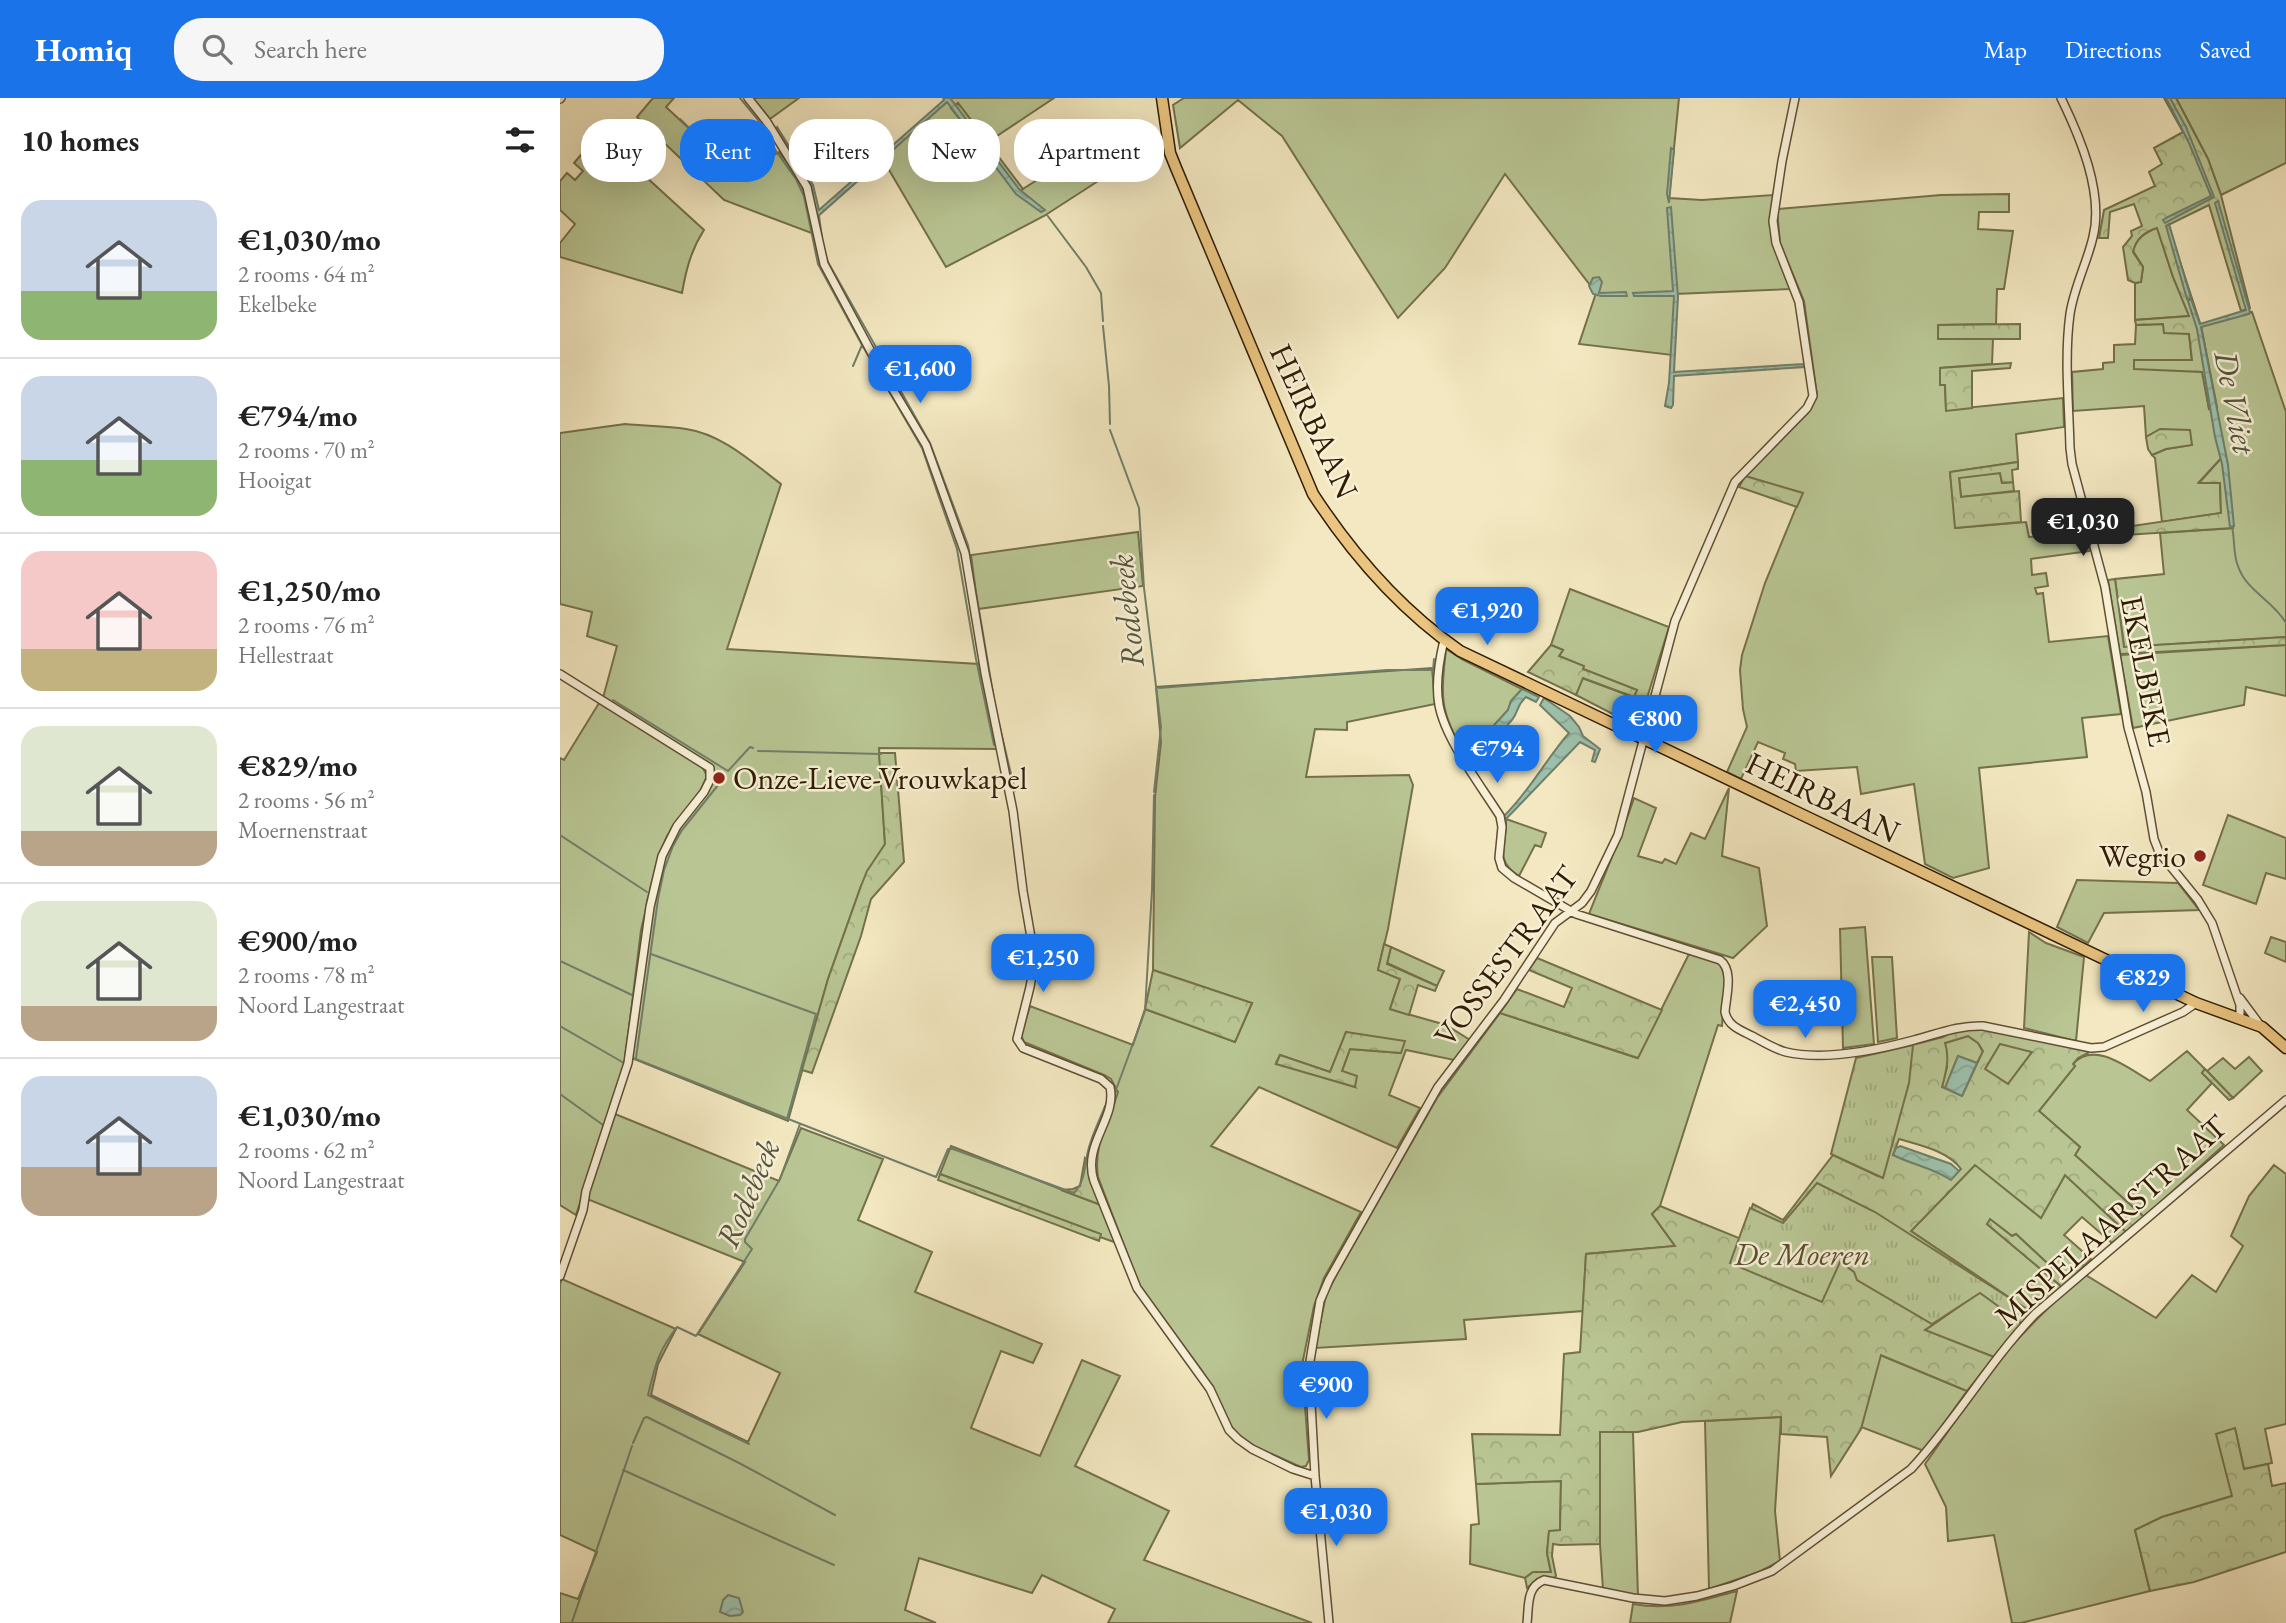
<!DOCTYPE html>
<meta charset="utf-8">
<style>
:root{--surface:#fff;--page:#f6f6f6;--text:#222;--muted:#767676;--line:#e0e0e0;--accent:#1a73e8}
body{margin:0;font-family:"EB Garamond",serif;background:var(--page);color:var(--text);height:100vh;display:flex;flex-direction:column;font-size:26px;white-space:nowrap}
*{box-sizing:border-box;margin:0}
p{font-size:23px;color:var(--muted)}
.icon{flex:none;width:38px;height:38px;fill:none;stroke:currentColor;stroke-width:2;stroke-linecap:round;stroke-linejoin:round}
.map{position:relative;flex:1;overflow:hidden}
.panel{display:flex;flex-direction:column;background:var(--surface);width:560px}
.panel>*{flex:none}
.hud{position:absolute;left:21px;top:21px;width:665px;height:63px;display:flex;gap:14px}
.price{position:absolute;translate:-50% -60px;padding:0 16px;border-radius:14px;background:var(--accent);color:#fff;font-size:23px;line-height:46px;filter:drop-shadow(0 2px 4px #0008)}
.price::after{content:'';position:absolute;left:50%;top:42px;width:21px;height:16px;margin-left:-10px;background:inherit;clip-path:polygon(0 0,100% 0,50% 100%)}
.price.on{background:#222;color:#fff}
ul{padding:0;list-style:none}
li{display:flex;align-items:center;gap:21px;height:175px;padding:0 21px}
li+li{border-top:2px solid var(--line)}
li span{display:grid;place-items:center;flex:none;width:196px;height:140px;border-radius:21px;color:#555}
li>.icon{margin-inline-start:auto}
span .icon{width:84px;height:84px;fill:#fffc;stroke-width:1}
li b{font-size:30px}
h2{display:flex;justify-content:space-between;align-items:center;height:84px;padding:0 21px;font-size:30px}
.tag{padding:0 24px;border-radius:28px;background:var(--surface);box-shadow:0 7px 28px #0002;font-size:24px;line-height:63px}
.tag.on{background:var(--accent);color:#fff}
header{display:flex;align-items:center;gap:42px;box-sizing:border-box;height:98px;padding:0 35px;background:var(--accent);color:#fff}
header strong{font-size:33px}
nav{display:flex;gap:38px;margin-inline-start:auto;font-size:24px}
.search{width:490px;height:63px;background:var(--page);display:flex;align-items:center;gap:18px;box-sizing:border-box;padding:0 24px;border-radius:28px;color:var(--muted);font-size:26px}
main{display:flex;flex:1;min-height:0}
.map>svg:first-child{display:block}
</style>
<header>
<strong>Homiq</strong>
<div class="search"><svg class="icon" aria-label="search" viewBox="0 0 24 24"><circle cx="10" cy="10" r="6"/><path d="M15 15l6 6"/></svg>Search here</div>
<nav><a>Map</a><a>Directions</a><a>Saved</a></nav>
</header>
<main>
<section class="panel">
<h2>10 homes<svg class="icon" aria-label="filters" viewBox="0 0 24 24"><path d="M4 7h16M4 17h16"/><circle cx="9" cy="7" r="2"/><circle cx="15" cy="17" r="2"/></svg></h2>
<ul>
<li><span style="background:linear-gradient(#c9d6e8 65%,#8fb573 0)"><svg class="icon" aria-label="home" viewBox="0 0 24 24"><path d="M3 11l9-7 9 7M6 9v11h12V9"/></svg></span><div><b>€1,030/mo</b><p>2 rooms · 64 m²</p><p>Ekelbeke</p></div></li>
<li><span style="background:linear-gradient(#c9d6e8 60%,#8fb573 0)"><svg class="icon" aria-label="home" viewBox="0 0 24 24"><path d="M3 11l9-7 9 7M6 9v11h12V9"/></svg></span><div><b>€794/mo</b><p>2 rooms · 70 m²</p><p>Hooigat</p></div></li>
<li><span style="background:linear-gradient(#f6c9c9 70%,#c2b280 0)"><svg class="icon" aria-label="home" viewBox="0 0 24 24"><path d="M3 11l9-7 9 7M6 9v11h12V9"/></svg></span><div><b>€1,250/mo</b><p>2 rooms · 76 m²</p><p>Hellestraat</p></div></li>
<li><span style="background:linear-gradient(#dfe7d0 75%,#b9a48a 0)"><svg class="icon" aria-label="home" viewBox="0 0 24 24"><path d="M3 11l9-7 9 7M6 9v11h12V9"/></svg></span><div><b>€829/mo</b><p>2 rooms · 56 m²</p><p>Moernenstraat</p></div></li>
<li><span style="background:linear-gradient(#dfe7d0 75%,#b9a48a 0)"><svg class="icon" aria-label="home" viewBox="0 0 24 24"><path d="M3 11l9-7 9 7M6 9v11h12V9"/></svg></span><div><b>€900/mo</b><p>2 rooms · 78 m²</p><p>Noord Langestraat</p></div></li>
<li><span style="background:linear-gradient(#c9d6e8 65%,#b9a48a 0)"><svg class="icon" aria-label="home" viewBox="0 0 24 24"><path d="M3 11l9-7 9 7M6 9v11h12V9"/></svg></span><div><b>€1,030/mo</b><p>2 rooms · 62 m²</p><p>Noord Langestraat</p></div></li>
</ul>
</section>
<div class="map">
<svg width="1726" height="1525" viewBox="0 0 1726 1525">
<defs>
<pattern id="forest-crowns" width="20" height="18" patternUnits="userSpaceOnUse" patternTransform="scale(1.75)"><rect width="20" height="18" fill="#b9c694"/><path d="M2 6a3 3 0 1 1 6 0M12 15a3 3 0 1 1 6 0" fill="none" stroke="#9faa7e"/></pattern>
<pattern id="park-tufts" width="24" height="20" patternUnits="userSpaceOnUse" patternTransform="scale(1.75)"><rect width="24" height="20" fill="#b9c694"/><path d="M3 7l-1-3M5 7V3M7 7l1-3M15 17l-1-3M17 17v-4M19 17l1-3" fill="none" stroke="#9faa7e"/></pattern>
<pattern id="water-waves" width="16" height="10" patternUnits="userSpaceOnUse" patternTransform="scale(1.75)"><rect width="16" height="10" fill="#9dc1ad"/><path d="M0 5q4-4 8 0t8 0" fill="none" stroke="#88a593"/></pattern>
</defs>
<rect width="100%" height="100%" fill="#f3e8c1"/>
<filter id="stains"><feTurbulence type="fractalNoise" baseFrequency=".00286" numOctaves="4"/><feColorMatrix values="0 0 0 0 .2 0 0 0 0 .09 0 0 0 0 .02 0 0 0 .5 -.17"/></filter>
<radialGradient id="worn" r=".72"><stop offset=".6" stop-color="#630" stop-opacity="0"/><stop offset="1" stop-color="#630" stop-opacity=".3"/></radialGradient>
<path fill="#b9c694" stroke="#74714b" stroke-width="2" fill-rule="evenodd" d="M93,0h21l-8,9 74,69 39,-24 22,29 13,53 -90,-34 -87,-83z
M193,0h46l-29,21z
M386,0h108l-66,44 -30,-39 -7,5 67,84 92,-58 16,29 -82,53 -98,51 -64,-109 66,-57z
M624,0h495l-10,100 33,2 71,-5c-3,42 2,57 18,94l-116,5 -3,61 -93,-11 17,-51 -91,-119 -60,94 -47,50 -116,-182 -44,-36 -58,48 -7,-43z
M1616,0h110v65l-65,32 -13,-36z
M39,36l105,96c-13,20 -18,40 -22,63l-122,-36v-14l15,-19 -15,-14v-29l7,-8 8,7 8,-9 -9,-8z
M1449,96v18h-30l-1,17 35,2 -9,58h-7l-1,35 -58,1v14h55l-1,25 -52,4 1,17 4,-1 1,26 117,-12 1,29 -48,7 2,28 -68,10 6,56 70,-6 3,15 55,-6 6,20 -59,8 1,16 14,-2 2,13 -13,2 2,6 6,-1 6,49 59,-6 13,78 -39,4 5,39 -108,11 10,100 -36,10 -28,-14 -11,-80 -53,10 -4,-27 -61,4 -1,-7 -12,-5 2,-6 -27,-11 -17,37 -14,-7 20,-45 -4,-18 -3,-39 2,-15 23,-72 37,-90 -57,-17 63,-63 9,-18 -13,-94 -24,-58 -3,-34 164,-14z
M1597,129l16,50 17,39 -55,4v-37l6,-1 2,-15 -10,-16c3,-13 12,-18 24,-24z
M1692,214l34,100v225l-162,10 -9,-68 49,-5 -4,-41 73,-5 -9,-73 -25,27 21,1 1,30 -59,9 -7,-64 -3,-3 14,-6 25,-4c-19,-12 -24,-20 -45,-8l-2,-31 -71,5 -1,-39 31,-3v-6l11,-1v-17l21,-1 1,-19 27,-1 26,10 3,27 -58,-1 69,12 6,37 7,-2 -15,-81z
M65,326c20,2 41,2 61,5 36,5 67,34 95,55l-54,165 252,15 19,85 -119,-1 6,96 -24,42 -33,93 -40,142 -156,-63 22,-158 9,-37 13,-31 36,-54v-13l-109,-67 14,-52 -30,-10 5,-24 -32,-8v-171z
M1440,375l2,10 11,-1 1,9 -53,6 -2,-20z
M578,434l5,54 -165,23 -7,-54z
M1010,491l99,38 -31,100 -62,-32 6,-17 51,19 4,-7 -54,-21v-3l-24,-10 4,-6 -12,-5z
M1726,547v51l-40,-9 -2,18 -111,23 -13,-73z
M886,551l17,11 59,29 -11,12 -3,9 -32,35 -12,7c-25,-41 -23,-56 -18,-103z
M872,570l3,36 -88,18v8l-32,-1 -9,48 103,-2 4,10 -25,144 -10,41 22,9 -10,30 56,16 24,15 -16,20 -48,-10 -17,45 31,13 -23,40 -138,-61 -48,59 150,66 -37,66 -10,28 -12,59 7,95 -3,6 -5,1 -49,-22 -12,-8 -9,-11 -29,-55 -62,-84 -42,-110c-5,-33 11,-55 20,-85l-7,-13 -7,-4 -80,-33 -3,-7 9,-29 103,39 12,-36 90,33 17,-39 -99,-33 2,-173 6,-55 -5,-55zM786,934l54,21 -50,-4 -8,22 13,16 -79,-24 4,-8 50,17z
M39,605l103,63 5,10 -7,16 -33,44 -8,19 -18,75 -17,139 -48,146 -16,-10v-447l4,2z
M1169,690l-7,68 37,12 8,58 -34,32 -144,-44c15,-39 32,-76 45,-116l22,10 -18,48 24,7 3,-4 11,5 15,-31 14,6z
M1668,717l58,23v41l-20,-6 -10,31 -53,-19z
M946,721l40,14 -5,14 -6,-2 -16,31c-26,-16 -12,-31 -13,-57z
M1517,782l101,3 21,27 -95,3 -16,30 -31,-16z
M1305,829l9,117 -31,4 -3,-119z
M1469,834l17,11 38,14 -8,84 -52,-13z
M1711,839l15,5v20l-21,-9z
M831,849l53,24 -7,15 -50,-23z
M1129,856l21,5 16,9 -4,58 -4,-1 -58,181 -8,8 23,32 -89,8 -3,57 -119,9 2,19 -151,9 11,-53 12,-23 99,-174 63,-85 137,45z
M1312,859h20l5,81 -19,4z
M1408,938l10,7 5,9 -6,11 -19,-7 -13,32 -3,-1 5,-20 -2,-24z
M1440,945l32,9 -24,32 -23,-15z
M1627,953l18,18 -3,4 10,10 -25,27 37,35 -80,72 -69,-62 5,-8 -41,-36 36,-45 -2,-2c21,-24 55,4 77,17z
M1689,959l13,14 -29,27 -26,-27 16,-13 12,11z
M55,1016l164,67 22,-53 82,31 -25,61 74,32 -17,40 127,52 -9,19 -32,-12 -30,77 69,28 42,-96 38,16 -45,90 94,45 -25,49 168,63h-204l7,-14 -73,-34 -10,18 -113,-35 -14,52 31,13h-376v-30l18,6 19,-47 -37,-17v-251l2,-5 114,50 -18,35 -7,31 97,47 32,-69 -82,-39 47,-72 -158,-63z
M391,1048l150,59 14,35 -1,2 -14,-5v-3l-160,-60z
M1416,1066l65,54 24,-43 61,57 -14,11 -30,-26 -18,18 27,24 -7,7 -3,-2 -18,14 -47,-44 -4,2 -21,-16 -4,4 75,63 -30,26 -121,-82z
M1714,1067l12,9v250l-21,5 7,34 -28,6 -9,-40 -3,67 -70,21 -27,13 15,61 -129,32h-9l-18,-88 -46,6 -2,-34 -21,-43c22,-30 42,-62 65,-92 28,-36 61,-67 94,-98l72,44 36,-43 24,17 27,-46 -12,-10 18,-40z
M1420,1194l42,32 -28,33 -70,-26z
M1320,1257l87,36 -43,60 -63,-24z
M1221,1319l-6,94 5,50 -21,11 -50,17 -4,-168z
M1040,1333l33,1 5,165 -35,-7 -3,-46z
M1001,1383l-1,50 -11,1 -2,21 4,20 -18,-1 -8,6 -55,-14 1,-39 8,-1 -3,-40z
M1177,1493l-7,32h-100l3,-19c39,7 66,-3 104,-13z"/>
<path fill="url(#forest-crowns)" stroke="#74714b" stroke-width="2" fill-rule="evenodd" d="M1604,0h12l32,61 13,36 29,113 -9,3 -32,-106 -41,20 33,101 16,81 -8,2 -7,-37 -68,-3v-9h58l-3,-26 -25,-1 -1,-9 -27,1 -1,-5 54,-4 -16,-39 -16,-49c-12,4 -21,10 -24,24l10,15 -2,15 -6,1 -7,-3 -5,-33 9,-11 -1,-5 11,-5 -8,-22 -24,8 -2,26h-9l5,-28 51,-24 -6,-14 13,-8 -8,-16 29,-16z
M398,5l65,86 -5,3 -67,-84z
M1460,226v15h-82v-14z
M1451,265l-1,5 -38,3v37l-26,3 -1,-26h-5v-17z
M1600,331l30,1 2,15 -26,4 -14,6 -4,-6 -2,-12z
M1665,356l8,74 -108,7v-8l96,-14 -1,-30h-21z
M1458,364v7l-6,1 1,12 -11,1 -2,-10 -41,5 2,19 58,-6 2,31 -66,6 -5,-56z
M1185,378l58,17 -6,14 -58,-20z
M1555,481l9,68 162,-10v8l-166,9 -12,-74z
M991,547l12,5 -4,6 25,10 -1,3 54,21 -3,7 -51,-19 -7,17 -48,-23z
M319,655h16l9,109 -33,37 -10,37 -49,137 -10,-3 26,-91 33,-93 6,-15 18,-27z
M824,846l7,3 -4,17 50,22 -2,5 -17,-6 -9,30 -19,-6 10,-30 -22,-9z
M977,860l125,52 -24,48 -138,-45 17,-24 47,18 8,-19 -43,-18z
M593,872l99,33 -17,39 -90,-33z
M1420,930l108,22v3l-10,5 -5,6 2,2 -36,45 41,36 -5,8 69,62 -18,15 -61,-57 -24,43 -66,-53 -64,66 121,82 -52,-21 -55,38 69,27 -27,34 -86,-36 -20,74 -30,47 -4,-39 -46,-3v-17l-99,5 -44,10h-38v112l-40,1 -7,-1 -1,12 4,20 -3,3h-15l-11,9 -2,-10 8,-6h18l-4,-19 2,-22 11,-1 1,-49 -85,3 -4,-50 88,1 4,-81 16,-2 6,-98 89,-8 -23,-32 8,-8 81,33 12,-35 30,16 50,-65 45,21 34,-131 31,-8 7,-5zM1408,938l10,7 5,8 -21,45 -20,-9c4,-15 8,-29 3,-44zM1440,946l32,8 -24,32 -23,-15zM1339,1041c21,6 49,12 62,30l-10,10 -14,-9 -44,-15z
M786,934l59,9 -4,12 -51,-4 -8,22 15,5 -2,11 -79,-23 4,-9 50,17z
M1645,971l2,2 26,27 -4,2 -27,-27z
M525,1060l4,4 12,43 -40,-15 12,-1 7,-3z
M380,1076l161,60 -2,7 -161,-61z
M1430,1121l22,17 4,-2 47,44 19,-14 2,2 -22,21 -75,-63z
M1675,1330l9,41 24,-5 4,22 14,-3v69l-92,30 -44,9 -15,-61 27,-13 70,-21 -16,-62z"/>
<path fill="url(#park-tufts)" stroke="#74714b" stroke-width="2" d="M1353,947l-4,38 -26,95 -52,-24 25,-96z
M1257,1085l58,29 158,101 -10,11 -43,-31 -48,31 -75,-44 -3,-8 -14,-10 -18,40 -92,-39 20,-55 33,15z"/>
<path fill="url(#water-waves)" stroke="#717f69" stroke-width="2" d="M383,0h7l69,91 26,21 -4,2 -25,-18 -69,-92 -130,115 -7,-32 -36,-56 3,-2 36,58 6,25 125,-110z
M1606,0h4l16,29 28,70 -49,26 -2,-3 5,-3 43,-21 -22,-53z
M1111,50l3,2 -5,53 -2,-9z
M1658,103l32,111 -1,2 -48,13 27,138 6,61 -4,1 -8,-63 -7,-27 -18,-108 -9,-28 3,-2 9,25 46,-14 -31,-107z
M1111,109l7,90 -4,75 130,-8 1,3 -131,9 -1,29 -2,3 -6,-2 4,-23 5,-87h-40l-1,-3 40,-2 -6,-83z
M1609,126l22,74 -4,1 -21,-73z
M1039,179l3,5 -3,11 27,-1 1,4h-26l-8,-2 -4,-8 4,-8z
M962,591l17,8 -3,5 -10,-5c-10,9 -7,14 -14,23 -8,11 -35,28 -47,35l-1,-3 12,-7 32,-35 3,-9z
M984,600l26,18 9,11 4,9 17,13 -5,13 -3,-1 3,-11 -15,-8 -74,77 -2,-3c25,-24 42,-57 65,-83l-29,-28z
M1398,958l19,7 -15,33 -17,-8z
M1340,1048l51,18 8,7 -8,9c-18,-12 -38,-15 -58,-25l3,-7z
M168,1497l11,3 4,14 -3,3 -10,1 -10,-4 3,-12z"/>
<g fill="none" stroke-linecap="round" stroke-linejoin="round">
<path stroke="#717f69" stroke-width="2" d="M120,21l60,58 36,-26 -17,-30 -19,-23
M216,53l20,28 8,17 14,68 44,81 -9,21
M487,117l39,52 15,26 2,28
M259,118l3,22
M264,152l4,12 102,181 38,102 28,166 19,80
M543,228l6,60 1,38
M302,247l60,103 35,101 19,110 18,86
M550,332l29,78 5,80 17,139 -7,65
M1672,429c3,12 1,28 6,39 8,25 36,35 48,57
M599,590l228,-18h46l1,-11
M53,602l115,71 22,-24 3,1
M198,653l123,3
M137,697l7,-10
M0,737l87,57
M100,755l12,-26
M91,856l165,60 -29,105
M0,863l72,34
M0,928l64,37
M65,958l22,-154 10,-40
M73,960l303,119 12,-28h5l121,44c13,-13 10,-33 16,-49 4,-13 10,-25 15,-38
M76,960l22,-159 6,-29 9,-24 9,-16 41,-51
M557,989l28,-76 7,-121 2,-95
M0,996l43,31
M554,1000l2,-7
M73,1345l11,-25 3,-1 94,47 94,51
M189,1346l-101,-49c7,-29 10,-44 29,-68l19,9 56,-87 -7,-7v-3l35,-60 20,-55
M63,1372l211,95
M12,1524l60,-176"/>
<g stroke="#614f32" stroke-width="10">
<path id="minor" d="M188,0l19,24 40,65 17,77 52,97 50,84 39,108 20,120 28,138 10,80 9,52 2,21 -4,23 -13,52 6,9 78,31 9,8c7,32 -28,57 -16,94l43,107 73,101 19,41 9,9 14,10 41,20 22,7
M1501,0c19,39 43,95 32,139 -6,26 -19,50 -23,77 -6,44 -1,90 0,134l2,16 33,123 23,140 18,65 8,47 5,13 39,48 14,23 28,82v9l-3,4
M0,1l1,-1
M884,542c-5,21 -9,44 -5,65 6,34 42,81 61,111l2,11 -3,31 3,10 12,10 62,36 144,46c14,10 6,37 5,52 3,14 15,18 27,24 10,5 22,13 34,16 38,9 91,-2 128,-12 23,-6 45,-15 69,-14l108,22 13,-1 79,-35 13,-9
M0,576l150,94v12l-6,12 -27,34 -15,30 -12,51 -22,156 -42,128 -3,19 -23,66
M1680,900l20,27
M769,1525l-14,-147 -6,-109 11,-66 9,-21 109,-193 66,-87 51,-77 27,-20 9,-12 27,-56 57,-214 60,-139 72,-74 6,-12 -14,-94 -23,-59 -3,-22 9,-60 13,-63
M967,1525c2,-17 -1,-36 17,-43l89,18 32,3 32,-5 36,-10 39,-15 139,-102c45,-48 77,-106 124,-155l251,-214"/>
</g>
<g stroke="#301c02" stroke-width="13">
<path id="major" d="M602,0l8,55 6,15 137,326c39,60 88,116 147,157l736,352 66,24 24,21"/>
</g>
<use href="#minor" stroke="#f7f0d7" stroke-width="7"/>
<use href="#major" stroke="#eac480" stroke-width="10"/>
</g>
<g fill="#8f2418" stroke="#f7f0d7" stroke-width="2.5">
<circle cx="159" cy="680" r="7"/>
<circle cx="1640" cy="758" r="7"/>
</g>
<g text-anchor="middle" stroke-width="5" stroke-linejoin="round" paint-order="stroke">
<g font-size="32" fill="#301c02" stroke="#f7f0d7">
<text transform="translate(754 323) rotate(65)" y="11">HEIRBAAN</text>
<text transform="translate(1586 573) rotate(79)" y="11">EKELBEKE</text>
<text transform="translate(1263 699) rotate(26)" y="11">HEIRBAAN</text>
<text transform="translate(946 858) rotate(-53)" y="11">VOSSESTRAAT</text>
<text transform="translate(1551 1123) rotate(-42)" y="11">MISPELAARSTRAAT</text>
</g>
<g font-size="32" fill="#301c02" stroke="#f7f0d7" text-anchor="start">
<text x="173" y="691">Onze-Lieve-Vrouwkapel</text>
<text x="1626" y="769" text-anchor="end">Wegrio</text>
</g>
<g font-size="32" font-style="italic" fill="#594f2e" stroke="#f7f0d7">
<text x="1242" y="1167">De Moeren</text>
</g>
<g font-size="33" font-style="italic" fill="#56563e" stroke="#f7f0d7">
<text transform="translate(1676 304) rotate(79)" y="12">De Vliet</text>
<text transform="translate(566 513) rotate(-96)" y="12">Rodebeek</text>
<text transform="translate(187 1095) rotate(-67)" y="12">Rodebeek</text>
</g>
</g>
<rect width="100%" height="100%" filter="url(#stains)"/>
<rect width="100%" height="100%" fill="url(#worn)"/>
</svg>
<b class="price" style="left:360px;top:307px">€1,600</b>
<b class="price on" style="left:1523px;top:460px">€1,030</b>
<b class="price" style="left:927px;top:549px">€1,920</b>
<b class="price" style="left:1095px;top:657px">€800</b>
<b class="price" style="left:937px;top:687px">€794</b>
<b class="price" style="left:483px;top:896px">€1,250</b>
<b class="price" style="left:1583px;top:916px">€829</b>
<b class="price" style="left:1245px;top:942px">€2,450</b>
<b class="price" style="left:766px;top:1323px">€900</b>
<b class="price" style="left:776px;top:1450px">€1,030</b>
<div class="hud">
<a class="tag">Buy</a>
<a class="tag on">Rent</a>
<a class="tag">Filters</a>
<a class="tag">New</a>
<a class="tag">Apartment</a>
</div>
</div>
</main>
